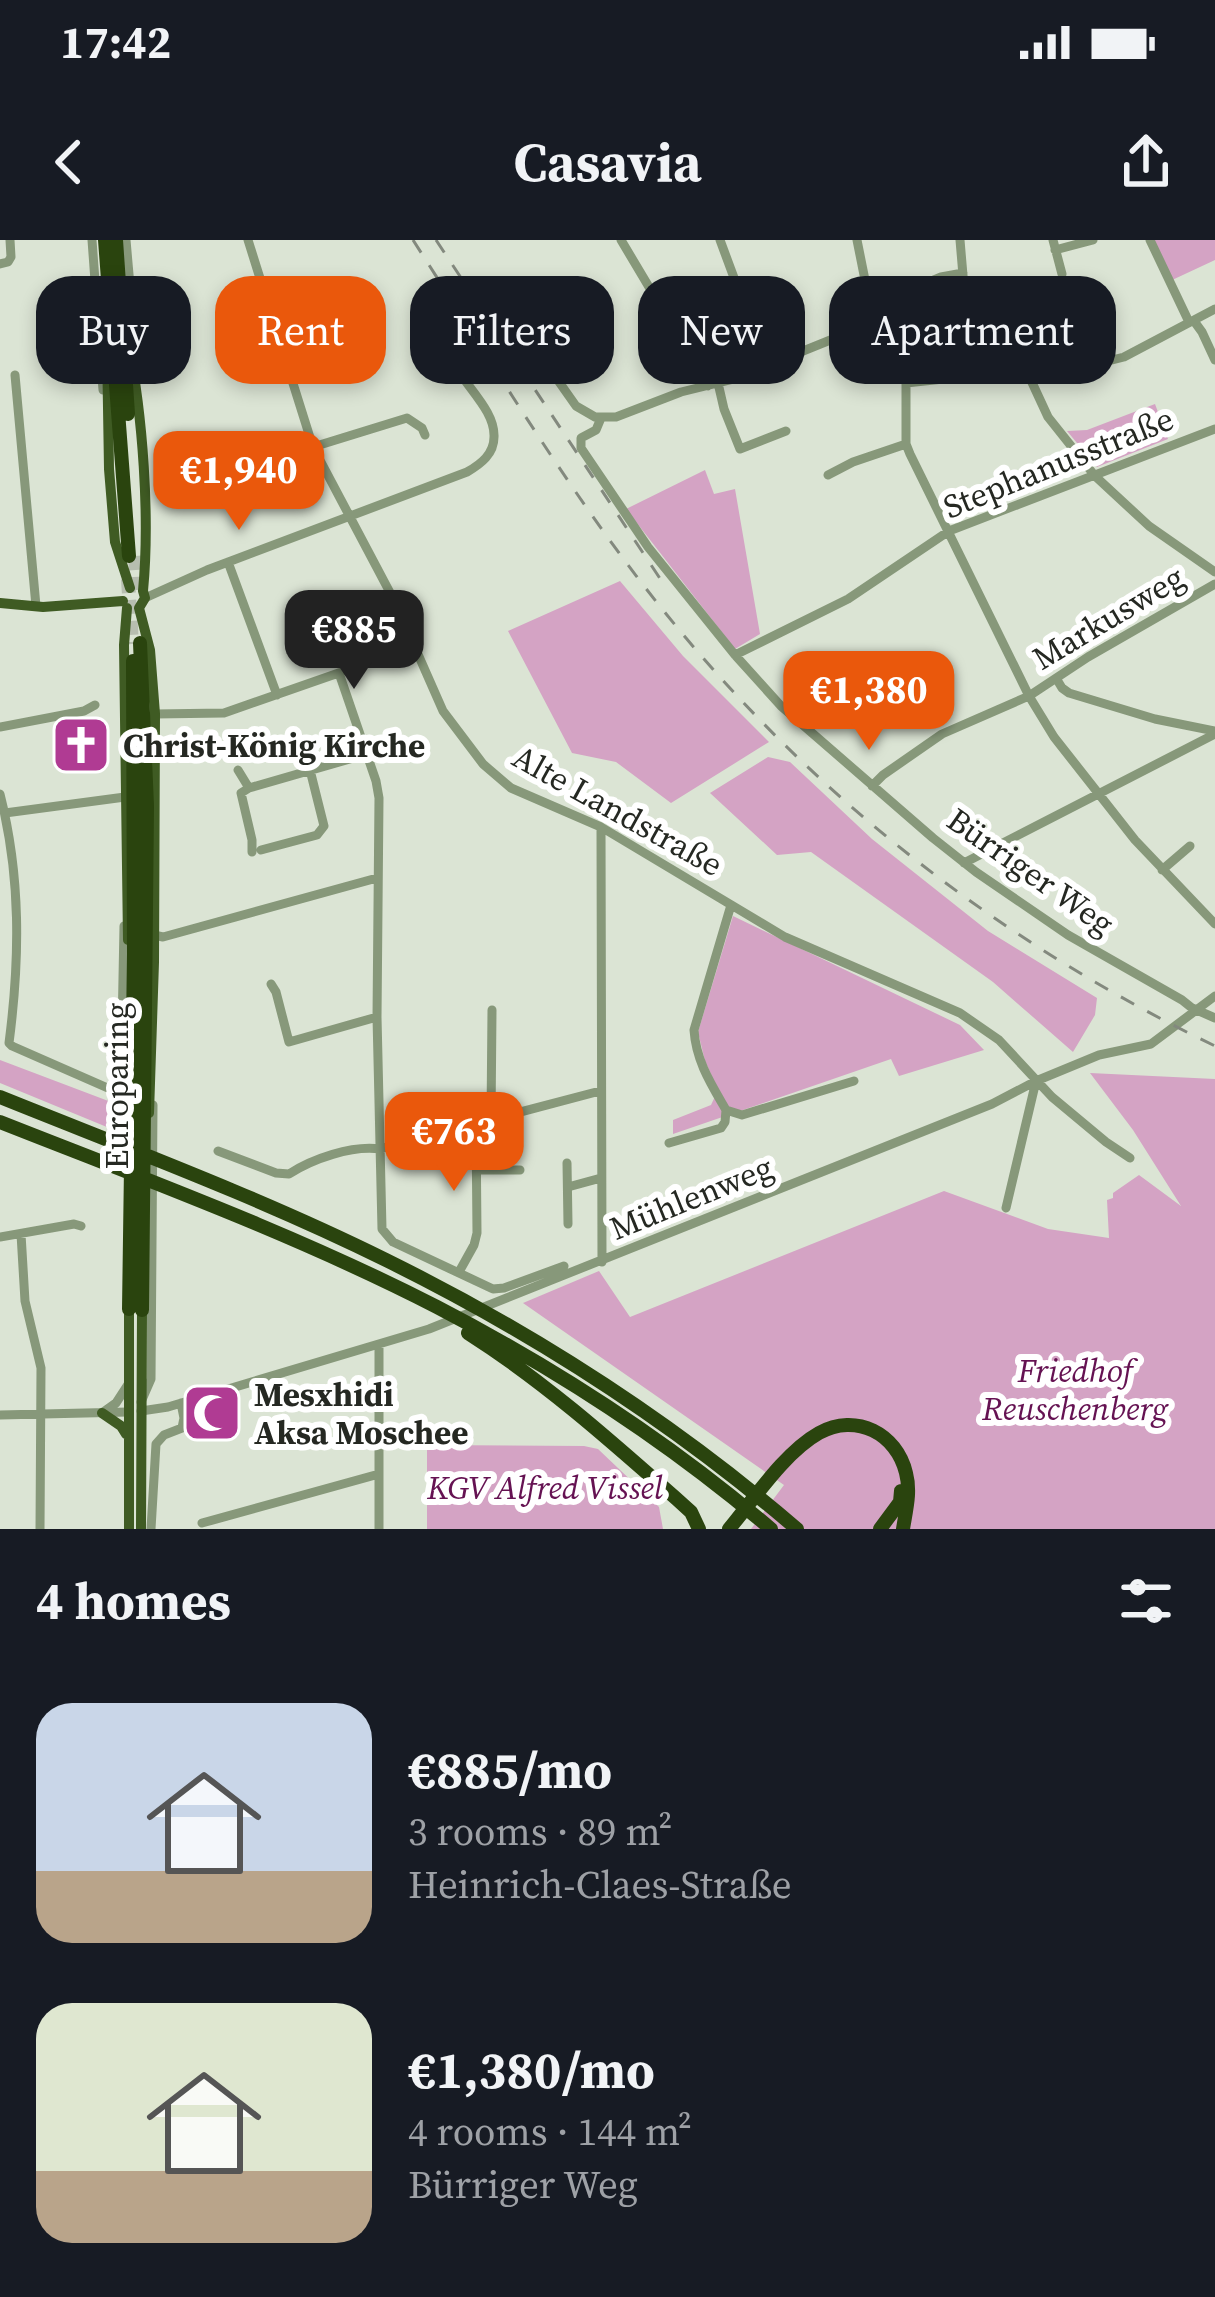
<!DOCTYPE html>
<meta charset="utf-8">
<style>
:root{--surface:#171b24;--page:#242831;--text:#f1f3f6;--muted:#9ea1a6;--accent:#ea580c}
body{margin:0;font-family:"Source Serif 4",serif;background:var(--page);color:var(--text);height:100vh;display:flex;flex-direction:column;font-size:45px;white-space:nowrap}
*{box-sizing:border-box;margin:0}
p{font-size:39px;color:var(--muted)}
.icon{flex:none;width:66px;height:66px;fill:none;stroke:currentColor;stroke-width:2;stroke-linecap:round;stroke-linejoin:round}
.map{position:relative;height:1289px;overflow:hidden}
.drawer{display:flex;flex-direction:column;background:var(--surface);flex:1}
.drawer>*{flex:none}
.top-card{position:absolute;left:36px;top:36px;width:1143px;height:108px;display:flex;gap:24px}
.price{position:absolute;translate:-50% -102px;padding:0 27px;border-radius:24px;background:var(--accent);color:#fff;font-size:39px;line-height:78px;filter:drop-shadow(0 3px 6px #0008)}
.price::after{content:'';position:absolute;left:50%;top:72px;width:36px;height:27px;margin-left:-18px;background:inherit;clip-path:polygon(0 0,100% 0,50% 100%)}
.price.on{background:#222;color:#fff}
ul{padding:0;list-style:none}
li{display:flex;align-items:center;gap:36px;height:300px;padding:0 36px}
li span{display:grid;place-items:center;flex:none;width:336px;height:240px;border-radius:36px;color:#555}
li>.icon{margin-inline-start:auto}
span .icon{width:144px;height:144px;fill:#fffc;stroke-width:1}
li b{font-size:51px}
h2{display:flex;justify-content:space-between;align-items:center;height:144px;padding:0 36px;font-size:51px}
.chip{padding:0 42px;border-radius:36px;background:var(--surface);box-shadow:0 6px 18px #0003;font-size:42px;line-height:108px}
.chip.on{background:var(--accent);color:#fff}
.status{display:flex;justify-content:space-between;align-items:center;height:84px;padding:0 60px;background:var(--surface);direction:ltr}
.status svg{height:33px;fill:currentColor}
header{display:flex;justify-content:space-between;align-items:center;height:156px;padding:0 36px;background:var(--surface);font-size:54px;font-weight:700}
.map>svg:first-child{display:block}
</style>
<div class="status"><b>17:42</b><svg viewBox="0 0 49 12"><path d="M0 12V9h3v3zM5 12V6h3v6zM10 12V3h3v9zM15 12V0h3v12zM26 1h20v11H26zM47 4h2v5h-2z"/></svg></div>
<header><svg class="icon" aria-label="back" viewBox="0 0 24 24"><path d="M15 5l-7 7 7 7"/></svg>Casavia<svg class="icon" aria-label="share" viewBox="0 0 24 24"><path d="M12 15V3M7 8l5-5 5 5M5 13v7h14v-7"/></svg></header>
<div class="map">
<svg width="1215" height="1289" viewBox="0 0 1215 1289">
<rect width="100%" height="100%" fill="#dbe4d4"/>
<path fill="#d4a3c4" d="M1153,0h62v20l-45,21z
M1155,164l13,35 -71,28 -30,-36 20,-1z
M705,230l9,24 21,-5 25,145 -25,15 -109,-140z
M620,341l63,75 86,86 -98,61 -55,-41 -44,-9 -64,-122z
M768,517l22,5 82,77 116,92 109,67 -2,17 -22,37 -80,-70 -182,-130 -34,3 -67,-62z
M733,676l227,109 24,25 -85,26 -8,-17 -218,75v-14l38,-15 7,-15 -13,-29 -7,-29z
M0,820l111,42 8,7v23l-119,-49z
M1090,833l125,6v450h-464l33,-44 -261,-182 76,-32 31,46 314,-126 104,38 61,9 -2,-38 6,-2v-5l26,-18 42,31 -48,-76z
M427,1205l157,1 14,3 61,58 4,22h-236z"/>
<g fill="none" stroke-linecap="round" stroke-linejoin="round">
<path stroke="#b7beb0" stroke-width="14" stroke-dasharray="14 7" stroke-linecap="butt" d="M135,316l2,34
M128,339l4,65"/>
<path stroke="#87987a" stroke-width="9" d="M92,0l11,150
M126,0l8,92 -1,24
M248,0l65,207 82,155 48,109 40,53 28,24 90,39 184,110 175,76 39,27 53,57 54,45 24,16
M621,0l87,146
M720,0l46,124
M857,0l17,85
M1053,0l9,34
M1150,0l39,82
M1055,10l38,-10
M0,24l8,-2 3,-5 -1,-17
M871,67l70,-30 22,-4
M1194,81l8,11 13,28
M901,83l5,60v61l4,10 119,242 25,41 81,103 80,84
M960,89l5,-30 -5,-59
M15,135l21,231
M1029,136l55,-9 40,-10 91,-48
M718,143l6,26 16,40 46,-18
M906,143l120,-13
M601,178l-5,12 -15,8v10l67,99 87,108 46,51 152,132 43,34 92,63 114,65 10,8 23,10
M313,207l94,-29 15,10 3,7
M828,235l25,-13 53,-18
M228,322l49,133
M145,358l62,-28 260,-98c14,-8 27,-18 27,-35 2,-41 -70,-75 -38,-118 6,-8 14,-12 24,-13 14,-2 24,3 34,12l62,88 19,11h21l65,-25 53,-13 126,-51 52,-6 48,7 46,14 7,6 16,27 19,41 47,59 54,50 66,46
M735,415l113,-56 101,-68 266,-102
M339,433l37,108 3,17 -2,219 5,212 11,13 100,47 11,-1 60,-22
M1056,438l6,10 7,5 86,26 60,12
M155,474l69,-1 192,-67
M0,487l84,-16 11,-6
M238,530l11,18 118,-34
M872,546l11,-11 59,-41 87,-38 59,-39 127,-73
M249,548l-8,5 11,47v12
M0,554c21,83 20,164 9,249l3,3 98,43 11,-6 3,-157
M5,573l120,-16
M601,587l1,435
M261,610l56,-15 7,-9 -14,-56
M964,623l251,-129
M1162,630l28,-24
M154,695l9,2 214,-59
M271,744l5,8 13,50 88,-25
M726,870c-15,-26 -30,-49 -32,-80l37,-125
M491,880l1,-110
M669,903l52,-15 4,-6 1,-12 16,5 112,-34
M218,911l58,22 13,1c23,-15 63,-29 91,-25l220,-58
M567,923l1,61
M477,930h43
M568,947l33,-9
M1006,968l30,-127
M21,994l4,67 16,67 -1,161
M0,997l74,-13 7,2
M459,1032l15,-27 3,-12 -1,-109
M379,1105v184
M141,1162l10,-23 2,-274
M141,1171l27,-4 261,-78 563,-225 44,-23 63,-26 52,-11 64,-48
M102,1173l14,-10 13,-20
M0,1175l128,-3
M202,1283l177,-49
M151,1289l5,-85 8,-9 18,-7 2,-10 -3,-15"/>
<path stroke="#3f5b23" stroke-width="10" d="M110,100l-3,7 2,122 6,73 15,46
M128,103c15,72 22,175 15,248l2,7 -6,10
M0,363l43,4 80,-6
M127,368l-3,37 4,295
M139,368l11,42 5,64 -1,248 -5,151
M102,1173l19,13 5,8
M129,1289v-220
M141,1289l1,-219"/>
<path stroke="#2a440e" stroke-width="14" d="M105,0l24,316
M116,0l12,174
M140,403l7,163 -5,504
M0,857c129,52 261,101 386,163 146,72 287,163 411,269
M0,882c147,58 297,113 437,185 118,61 233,136 334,222
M129,1069l5,-355 -1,-293
M468,1093c77,49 144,109 212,169l11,10 8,17
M729,1289c25,-30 56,-77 90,-96 37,-21 78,1 87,40 5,19 0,37 -3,56
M880,1289l20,-27 1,-11"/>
<path stroke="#83897e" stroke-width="3" stroke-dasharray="15 15" stroke-linecap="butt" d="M413,0c87,135 169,275 273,398 145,173 326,310 529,408
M436,0l225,340"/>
</g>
<defs>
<g id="church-square" transform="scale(3)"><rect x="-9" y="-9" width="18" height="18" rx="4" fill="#b03b93" stroke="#fff"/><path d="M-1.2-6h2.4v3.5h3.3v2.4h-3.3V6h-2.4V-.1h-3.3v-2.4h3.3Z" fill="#fff"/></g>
<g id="mosque-square" transform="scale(3)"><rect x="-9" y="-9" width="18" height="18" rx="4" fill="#b03b93" stroke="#fff"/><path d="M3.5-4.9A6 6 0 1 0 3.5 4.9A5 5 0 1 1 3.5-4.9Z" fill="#fff"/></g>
</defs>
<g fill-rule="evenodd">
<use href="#church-square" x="81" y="505"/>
<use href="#mosque-square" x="212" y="1173"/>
</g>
<g text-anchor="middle" stroke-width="12" stroke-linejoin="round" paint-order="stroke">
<g font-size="33" fill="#252822" stroke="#fff">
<text transform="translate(1058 222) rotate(-22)" y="12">Stephanusstraße</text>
<text transform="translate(1108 377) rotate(-31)" y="12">Markusweg</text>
<text transform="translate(618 570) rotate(29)" y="12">Alte Landstraße</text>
<text transform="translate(1031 631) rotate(35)" y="12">Bürriger Weg</text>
<text transform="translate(116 846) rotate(-90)" y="12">Europaring</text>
<text transform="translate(691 957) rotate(-22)" y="12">Mühlenweg</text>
</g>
<g font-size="33" font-weight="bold" fill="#252822" stroke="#fff" text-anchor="start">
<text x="123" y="517">Christ-König Kirche</text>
<text x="254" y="1166">Mesxhidi<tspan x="254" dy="38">Aksa Moschee</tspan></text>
</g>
<g font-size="33" font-style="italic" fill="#651252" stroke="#fff">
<text x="1075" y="1142">Friedhof<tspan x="1075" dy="38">Reuschenberg</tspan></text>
<text x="545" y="1259">KGV Alfred Vissel</text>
</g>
</g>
</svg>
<b class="price" style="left:239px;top:293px">€1,940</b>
<b class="price on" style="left:354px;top:452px">€885</b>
<b class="price" style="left:869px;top:513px">€1,380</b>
<b class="price" style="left:454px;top:954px">€763</b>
<div class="top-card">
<a class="chip">Buy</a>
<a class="chip on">Rent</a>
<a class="chip">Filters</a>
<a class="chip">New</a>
<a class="chip">Apartment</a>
</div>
</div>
<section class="drawer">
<h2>4 homes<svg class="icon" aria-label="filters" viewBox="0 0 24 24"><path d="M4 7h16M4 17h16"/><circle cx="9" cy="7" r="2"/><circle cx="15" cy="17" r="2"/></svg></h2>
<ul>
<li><span style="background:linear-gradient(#c9d6e8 70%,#b9a48a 0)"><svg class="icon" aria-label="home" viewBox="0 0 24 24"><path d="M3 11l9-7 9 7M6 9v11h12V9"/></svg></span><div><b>€885/mo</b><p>3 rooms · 89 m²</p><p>Heinrich-Claes-Straße</p></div></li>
<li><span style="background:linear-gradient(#dfe7d0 70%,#b9a48a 0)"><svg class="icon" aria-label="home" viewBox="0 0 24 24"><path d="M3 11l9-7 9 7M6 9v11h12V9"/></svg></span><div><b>€1,380/mo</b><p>4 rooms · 144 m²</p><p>Bürriger Weg</p></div></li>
</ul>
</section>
